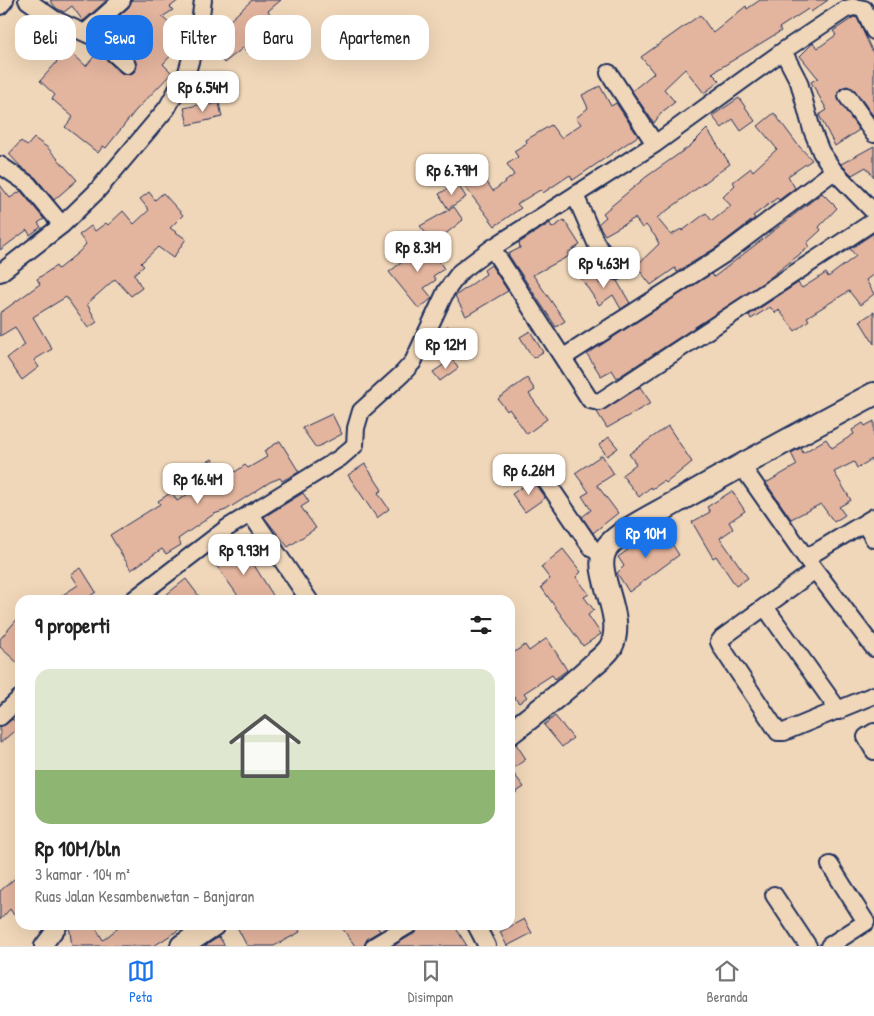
<!DOCTYPE html>
<html lang="id">
<meta charset="utf-8">
<style>
:root{--surface:#fff;--page:#f2f2f2;--text:#222;--muted:#767676;--line:#e0e0e0;--accent:#1a73e8}
body{margin:0;font-family:"Patrick Hand",sans-serif;background:var(--page);color:var(--text);height:100vh;display:flex;flex-direction:column;font-size:19px;white-space:nowrap}
*{box-sizing:border-box;margin:0}
p{font-size:16px;color:var(--muted)}
.icon{flex:none;width:28px;height:28px;fill:none;stroke:currentColor;stroke-width:2;stroke-linecap:round;stroke-linejoin:round}
.map{position:relative;flex:1;overflow:hidden}
.sheet{position:absolute;left:15px;top:595px;width:500px;height:335px;display:flex;flex-direction:column;background:var(--surface);border-radius:15px;box-shadow:0 5px 20px #0002}
.sheet>*{flex:none}
.guide{position:absolute;left:15px;top:15px;width:500px;height:45px;display:flex;gap:10px}
.price{position:absolute;translate:-50% -42px;padding:0 11px;border-radius:10px;background:#fff;color:#222;font-size:16px;line-height:32px;filter:drop-shadow(0 1px 2px #0008)}
.price::after{content:'';position:absolute;left:50%;top:30px;width:15px;height:11px;margin-left:-8px;background:inherit;clip-path:polygon(0 0,100% 0,50% 100%)}
.price.current{background:var(--accent);color:#fff}
ul{padding:0;list-style:none}
li{display:grid;align-content:center;gap:10px;height:265px;padding:0 20px}
li span{display:grid;place-items:center;height:155px;border-radius:15px;color:#555}
li>.icon{margin-inline-start:auto}
span .icon{width:90px;height:90px;fill:#fffc;stroke-width:1}
li b{font-size:21px}
h2{display:flex;justify-content:space-between;align-items:center;height:60px;padding:0 20px;font-size:21px}
.pill{padding:0 18px;border-radius:15px;background:var(--surface);box-shadow:0 5px 20px #0002;font-size:18px;line-height:45px}
.pill.current{background:var(--accent);color:#fff}
.tabs{display:flex;justify-content:space-around;align-items:center;height:70px;border-top:1px solid var(--line);background:var(--surface);font-size:14px;color:var(--muted)}
.tabs a{display:grid;justify-items:center;gap:2px}
.tabs .current{color:var(--accent)}
.map>svg:first-child{display:block}
</style>
<div class="map">
<svg width="874" height="946" viewBox="0 0 874 946">
<rect width="100%" height="100%" fill="#f1d7b9"/>
<filter id="ink" filterUnits="userSpaceOnUse"><feTurbulence type="fractalNoise" baseFrequency=".02" numOctaves="2"/><feDisplacementMap in="SourceGraphic" scale="10" xChannelSelector="R" yChannelSelector="G"/><feConvolveMatrix kernelMatrix="1 2 1 2 8 2 1 2 1" color-interpolation-filters="sRGB"/></filter>
<g filter="url(#ink)">
<path fill="#e3b49e" stroke="#1b2f5e" d="M50,0h57l-24,21 -11,-15 -8,6 -8,-4z
M132,0h47l-9,7 3,3 -11,7 19,17 -9,10 5,5 -14,15 9,9 -36,37 -30,38 -3,-2 -5,7 -33,-26 8,-10 -21,-18 3,-4 -15,-14 17,-19 -4,-4 11,-12 22,20 12,-14 23,21 9,2 4,-3 3,-5 -3,-9 -31,-28 26,-23z
M252,0h29l-13,11 4,5 -11,9 8,11 -20,18 -6,-6 -19,15 -12,-16 20,-16 -6,-7z
M760,0h68l-17,12 -3,-3 -29,19 2,3 -5,3 -64,39 8,8 -16,12 -19,-24 -21,20 11,13 -13,10 -8,11 -22,-32 22,-18 -13,-16 59,-42 13,18 33,-27 1,3z
M854,17l3,1 17,37v62l-19,-27 -8,-4 -6,2 -3,4 1,9 20,29 -24,16 -16,-31 8,-5 -16,-28 7,-4 -18,-22 13,-13 5,5 18,-13 -3,-4z
M600,86l11,20 5,-3 22,33 -65,44 -3,-5 -27,18 -3,-3 -23,14 4,4 -26,18 -30,-39 17,-12 11,16 21,-16 -7,-11 11,-7 -4,-6 13,-8 -1,-3 25,-15 10,13 20,-14 -5,-6 12,-10 -6,-13z
M739,98l16,23 -14,10 -8,-12 -11,9 -10,-12z
M207,103v2l12,-2 3,14 -34,8 -4,-17z
M774,113l24,32 14,15 -24,16 7,12 -16,12 -2,-2 -24,18 2,2 -38,29 -40,25 -2,-4 -24,17 -15,-19 23,-22 -4,-8 -9,-11 -4,3 -7,-10 -30,17 -7,-11 8,-7 -3,-4 43,-36 44,-31 17,-17 23,35 -73,54 14,17 10,-6 1,2 24,-18 6,8 19,-15 -8,-9 12,-12 -2,-3 18,-14 2,3 24,-22 -19,-23z
M34,138l14,10 29,32 -23,20 -18,-22 -15,-11 -12,-13 12,-13 6,5z
M874,146v31l-8,-10 -14,8 -11,-11z
M457,183l9,14 -18,12 -9,-15z
M0,185l10,13 11,-7 23,28 -6,4 3,4 -11,8 -3,-5 -27,20z
M149,192l6,8 8,-7 20,22 -13,13 16,11 -13,19 -15,-11 -17,16 3,3 -10,8 8,14 -11,8 -16,-17 -28,25 10,18 -9,6 -22,-31 -33,20 19,32 -18,11 5,7 -17,13 -15,-22 18,-13 -10,-18 -15,9v-23l40,-29 -3,-5 19,-13 2,3 21,-17 7,-8 -7,-9 12,-9 4,5 11,-8 2,2 15,-14 11,13 15,-14 -9,-11z
M822,193l15,15 -18,19 2,3 -14,13 2,4 -42,33 -150,98 -5,-8 -11,6 -14,-22 124,-80 3,3z
M454,207l9,13 -29,23 -14,-17z
M564,220l16,25 -13,8 2,3 -36,19 32,46 -9,6 -48,-73 12,-6 -1,-5 31,-20 2,5z
M874,233v41l-8,6 8,14 -14,11 -11,-14 -42,26 2,3 -14,11 -16,-21 -4,3 -5,-6 -19,12 -2,-4 49,-32 4,5 24,-15 2,4 28,-21 -6,-7z
M426,239l18,30 -11,7 3,4 -12,8 8,10 -13,11 -30,-37 17,-13 -3,-5z
M491,265l17,26 -42,25 -11,-20 31,-22 -2,-4z
M589,268l11,16 9,-6 8,3 13,22 -9,6 -8,-14 -14,10 -20,-30z
M874,312v32l-14,-23z
M448,326l15,23 -13,9 -14,-21 2,-5z
M530,331l13,21 -10,6 -13,-21z
M452,359l6,9 -18,13 -7,-9z
M527,378l8,12 -6,4 18,25 -20,15 -18,-25 -2,2 -9,-12z
M640,387l11,16 -44,25 -10,-16 7,-2z
M332,414l10,20 -26,14 -14,-20z
M874,421v37l-17,10 -3,-6 -20,10 17,28 -12,7 6,8 -11,7 -13,-18 -30,15 -25,-36 31,-18 -6,-12 10,-5 2,5 23,-14 6,9 22,-14 -2,-4 11,-7 2,3z
M668,426l24,36 -26,21 -2,-2 -12,8 -1,-2 -12,10 -17,-22 14,-11 -7,-10z
M609,437l9,11 -11,8 -8,-11z
M280,441l19,31 -17,9 -2,-3 -10,4 -44,28 -12,4 -36,25 3,6 -15,9 -4,-5 -31,21 -21,-35 50,-31 -2,-3 14,-9 5,9 19,-12 -10,-21 11,-5 2,4 13,-8 10,17 11,-7 2,3 10,-7 3,3 19,-11 -3,-6z
M602,455l12,19 -17,11 21,28 -25,20 -11,-16 9,-7 -9,-14 7,-4 -14,-19z
M365,464l17,26 -4,3 11,16 -12,9 -29,-43z
M532,480l13,18 -20,14 -13,-18z
M732,491l13,20 -16,11 4,7 -13,9 28,40 -12,8 -20,-30 -3,2 -21,-36 18,-10 -3,-5z
M303,493l6,9 -8,5 15,21 -28,19 -24,-30z
M661,526l18,29 -50,37 -12,-19 7,-7 -6,-9z
M246,543l5,9 -4,2 29,46h-35l-27,-38z
M563,549l18,23 -5,5 13,17 -5,3 10,13 -6,5 13,19 -18,12 -42,-59 9,-8 -9,-12z
M81,568l15,24 -12,8h-29l23,-15 -7,-11z
M186,579l16,21h-30l-5,-6z
M20,616v49l-20,-18v-8z
M547,638l20,32 -12,9 -3,-4 -28,18 3,4 -8,6 -5,-6 -4,3v-45l15,-10 4,6z
M555,716l18,22 -11,9 -18,-22z
M13,719l6,8 -19,16v-16z
M516,744l10,15 -15,11 13,17 -9,6 -5,-7v-40z
M20,874v36l-6,5 -4,-6 -10,11v-29z
M524,919l8,14 -25,13 -7,-14z
M69,925h25l9,15 19,-15h64l-32,21h-82z
M236,925h60l4,7 -26,14h-27z
M340,925h36l4,6 -12,7 -4,8h-9z
M419,925h35l13,21h-74l22,-13z
M219,937l6,9h-20z"/>
<g fill="none" stroke-linecap="round" stroke-linejoin="round">
<g stroke="#1b2f5e" stroke-width="20">
<path id="street" d="M27,0l27,19 44,20 29,26
M0,6l5,-6
M85,33l37,-33
M783,51l16,31 13,48 9,22 13,19 40,41
M609,73l46,71
M847,96l27,38
M0,165l28,19 34,41
M575,195l21,48 20,28
M492,248l98,152 9,2 275,-181
M0,273l62,-48 34,-33 71,-84 20,-36 12,-42 4,-30
M564,357l159,-102 111,-84
M741,465l65,93 68,90
M544,478l47,69 11,9
M250,513l59,87
M864,523l10,16
M806,558l68,-41
M815,570l-93,68 -3,4 3,6 56,84h6l90,-37
M133,600l94,-72 113,-70 15,-13 1,-17 5,-17 41,-37 11,-12 33,-71 14,-19 32,-24 163,-104 128,-93 63,-42 8,-2 10,2 10,22
M765,607l74,104
M0,717l20,-19
M874,732l-8,5 8,14
M774,895l34,51
M476,925l11,21
M43,946l16,-21
M374,946l35,-21
M829,946l37,-24 -36,-57"/>
</g>
<g stroke="#1b2f5e" stroke-width="26">
<path id="secondary" d="M510,733c29,-22 58,-45 85,-70 5,-4 12,-10 16,-16 17,-33 -23,-78 -3,-101 13,-16 52,-34 70,-45 65,-37 130,-72 196,-107
M182,946l31,-21"/>
</g>
<use href="#street" stroke="#f1d7b9" stroke-width="16"/>
<use href="#secondary" stroke="#f1d7b9" stroke-width="22"/>
</g>
</g>
</svg>
<b class="price" style="left:203px;top:113px">Rp 6.54M</b>
<b class="price" style="left:452px;top:196px">Rp 6.79M</b>
<b class="price" style="left:418px;top:273px">Rp 8.3M</b>
<b class="price" style="left:604px;top:289px">Rp 4.63M</b>
<b class="price" style="left:446px;top:370px">Rp 12M</b>
<b class="price" style="left:529px;top:496px">Rp 6.26M</b>
<b class="price" style="left:198px;top:505px">Rp 16.4M</b>
<b class="price current" style="left:646px;top:559px">Rp 10M</b>
<b class="price" style="left:244px;top:576px">Rp 9.93M</b>
<div class="guide">
<a class="pill">Beli</a>
<a class="pill current">Sewa</a>
<a class="pill">Filter</a>
<a class="pill">Baru</a>
<a class="pill">Apartemen</a>
</div>
<section class="sheet">
<h2>9 properti<svg class="icon" aria-label="filters" viewBox="0 0 24 24"><path d="M4 7h16M4 17h16"/><circle cx="9" cy="7" r="2"/><circle cx="15" cy="17" r="2"/></svg></h2>
<ul>
<li><span style="background:linear-gradient(#dfe7d0 65%,#8fb573 0)"><svg class="icon" aria-label="home" viewBox="0 0 24 24"><path d="M3 11l9-7 9 7M6 9v11h12V9"/></svg></span><div><b>Rp 10M/bln</b><p>3 kamar · 104 m²</p><p>Ruas Jalan Kesambenwetan - Banjaran</p></div></li>
</ul>
</section>
</div>
<nav class="tabs">
<a class="current"><svg class="icon" aria-label="map" viewBox="0 0 24 24"><path d="M3 6l6-2 6 2 6-2v14l-6 2-6-2-6 2zM9 4v14M15 6v14"/></svg>Peta</a>
<a><svg class="icon" aria-label="saved" viewBox="0 0 24 24"><path d="M7 4h10v16l-5-4-5 4z"/></svg>Disimpan</a>
<a><svg class="icon" aria-label="home" viewBox="0 0 24 24"><path d="M3 11l9-7 9 7M6 9v11h12V9"/></svg>Beranda</a>
</nav>
